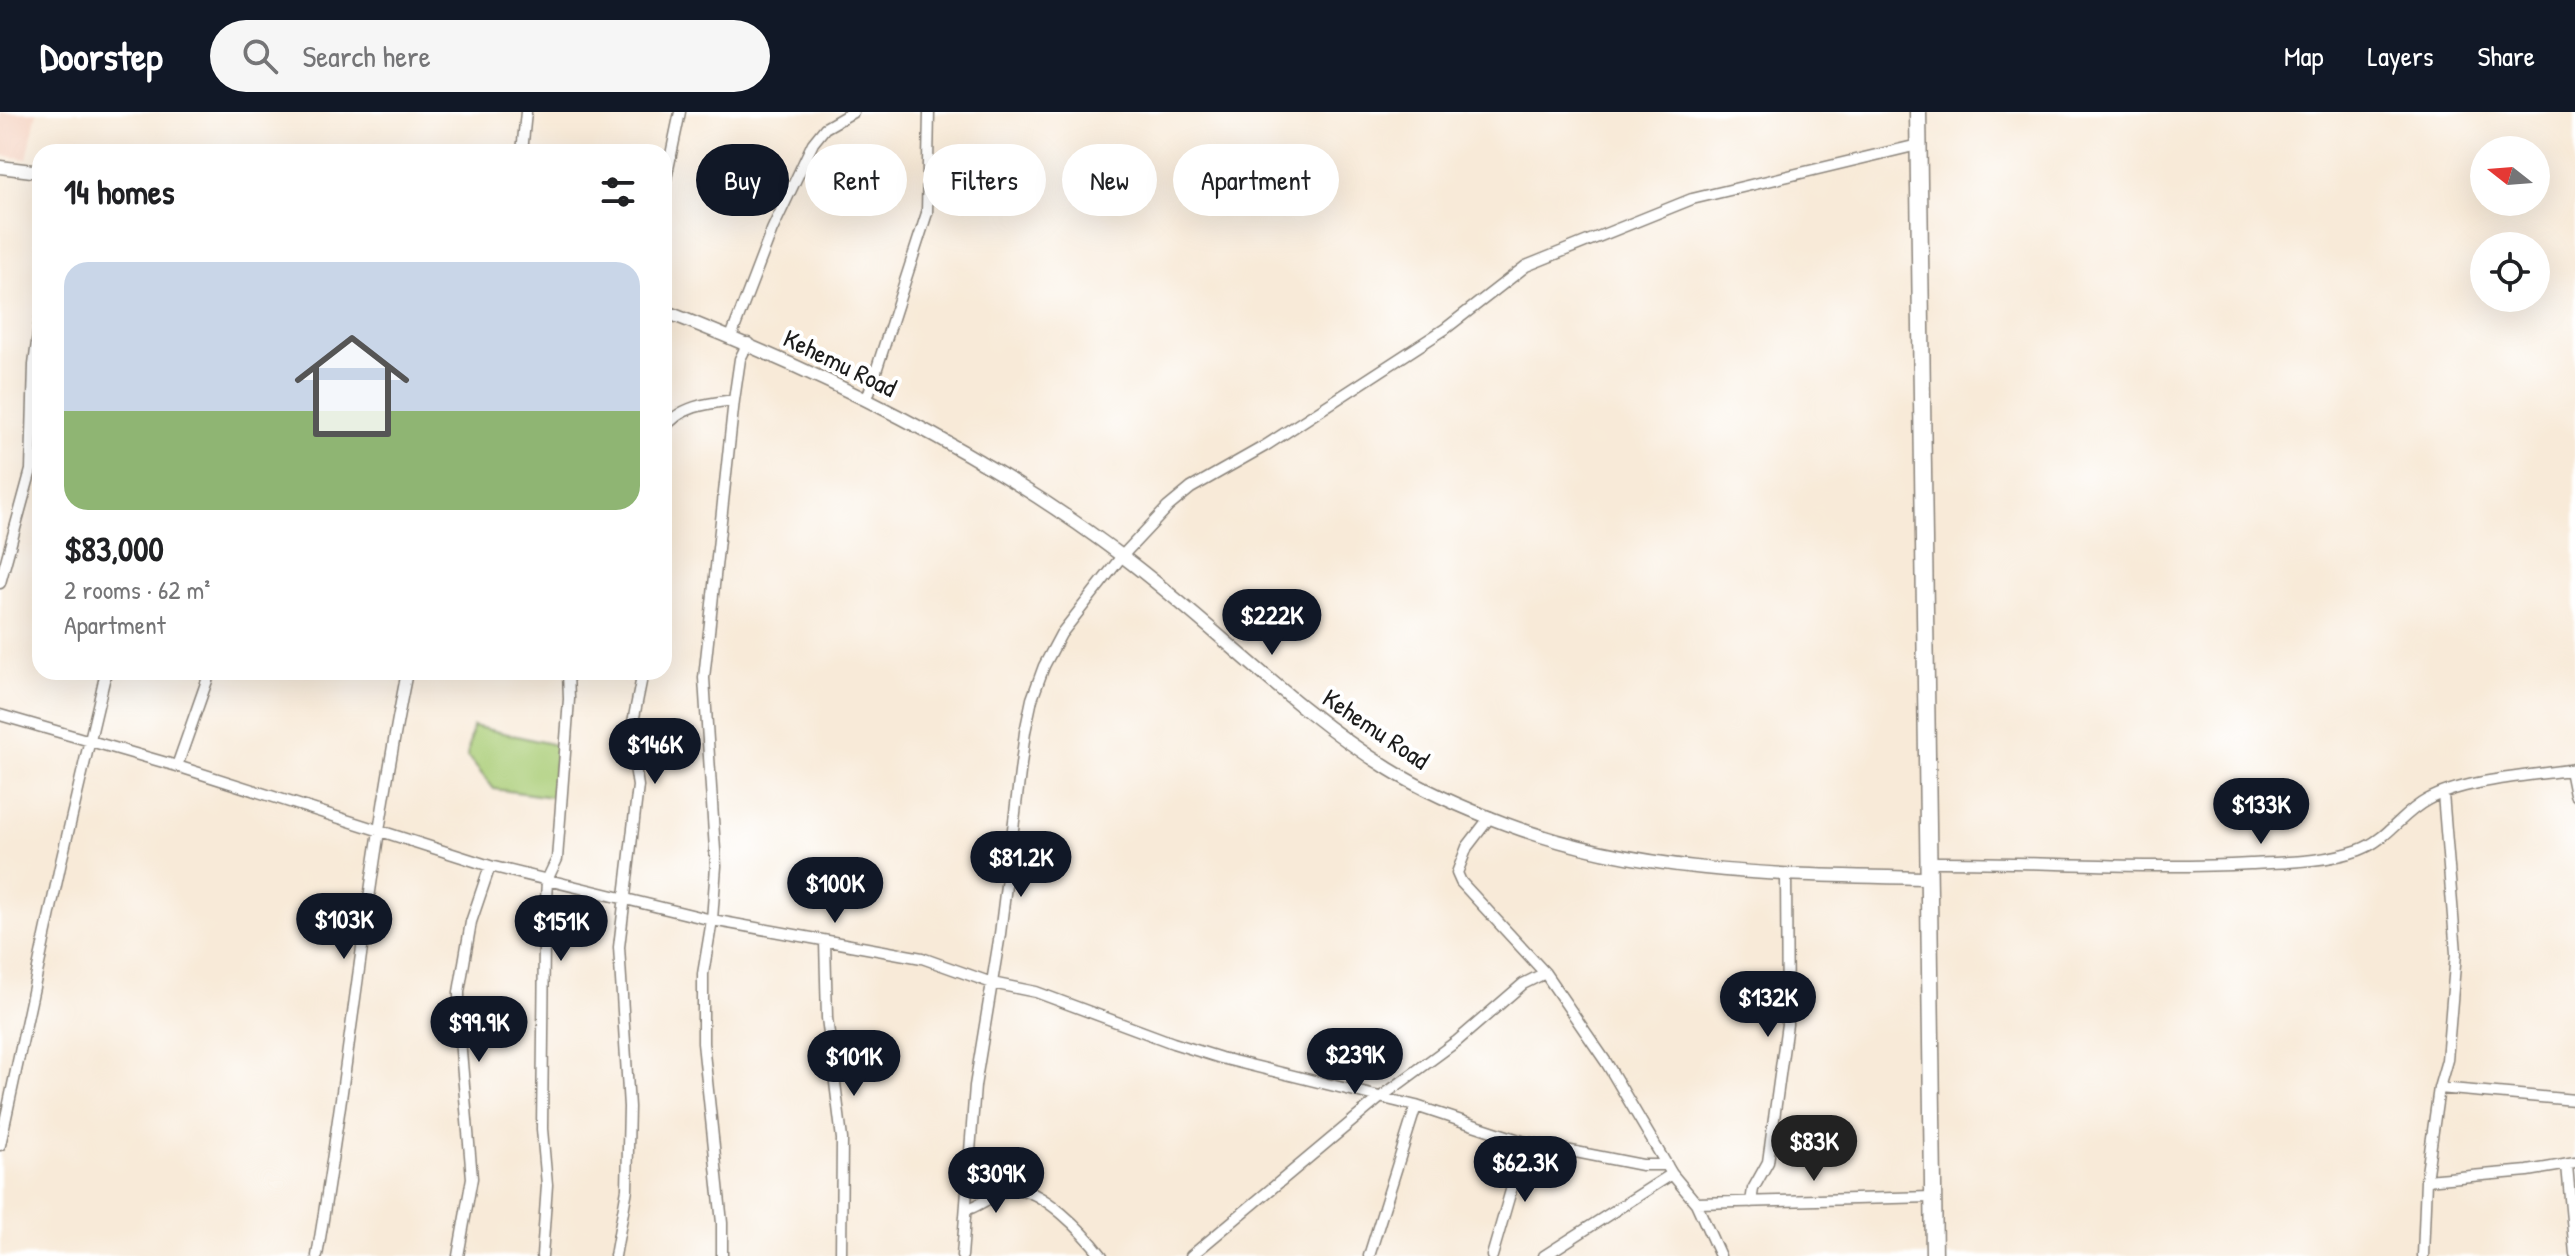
<!DOCTYPE html>
<meta charset="utf-8">
<style>
:root{--surface:#fff;--page:#f6f6f6;--text:#202124;--muted:#757577;--accent:#111827}
body{margin:0;font-family:"Patrick Hand",sans-serif;background:var(--page);color:var(--text);height:100vh;display:flex;flex-direction:column;font-size:30px;white-space:nowrap}
*{box-sizing:border-box;margin:0}
p{font-size:26px;color:var(--muted)}
.icon{flex:none;width:44px;height:44px;fill:none;stroke:currentColor;stroke-width:2;stroke-linecap:round;stroke-linejoin:round}
.map{position:relative;flex:1;overflow:hidden}
.panel{position:absolute;left:32px;top:32px;width:640px;height:536px;display:flex;flex-direction:column;background:var(--surface);border-radius:24px;box-shadow:0 8px 32px #0002}
.panel>*{flex:none}
.top-card{position:absolute;left:696px;top:32px;width:760px;height:72px;display:flex;gap:16px}
.needle{width:52px;rotate:287deg}
.controls{position:absolute;left:2470px;top:24px;display:grid;gap:16px}
.controls a{display:grid;place-items:center;width:80px;height:80px;border-radius:50%;background:var(--surface);box-shadow:0 8px 32px #0002;font-size:40px}
.price{position:absolute;translate:-50% -68px;padding:0 18px;border-radius:28px;background:var(--accent);color:#fff;font-size:26px;line-height:52px;filter:drop-shadow(0 2px 4px #0008)}
.price::after{content:'';position:absolute;left:50%;top:48px;width:24px;height:18px;margin-left:-12px;background:inherit;clip-path:polygon(0 0,100% 0,50% 100%)}
.price.selected{background:#222;color:#fff}
ul{padding:0;list-style:none}
li{display:grid;align-content:center;gap:16px;height:424px;padding:0 32px}
li span{display:grid;place-items:center;height:248px;border-radius:24px;color:#555}
li>.icon{margin-inline-start:auto}
span .icon{width:144px;height:144px;fill:#fffc;stroke-width:1}
li b{font-size:34px}
h2{display:flex;justify-content:space-between;align-items:center;height:96px;padding:0 32px;font-size:34px}
.chip{padding:0 28px;border-radius:36px;background:var(--surface);box-shadow:0 8px 32px #0002;font-size:28px;line-height:72px}
.chip.selected{background:var(--accent);color:#fff}
header{display:flex;align-items:center;gap:48px;box-sizing:border-box;height:112px;padding:0 40px;background:var(--accent);color:#fff}
header strong{font-size:38px}
nav{display:flex;gap:44px;margin-inline-start:auto;font-size:28px}
.search{width:560px;height:72px;background:var(--page);display:flex;align-items:center;gap:20px;box-sizing:border-box;padding:0 28px;border-radius:44px;color:var(--muted);font-size:30px}
.map>svg:first-child{display:block}
</style>
<header>
<strong>Doorstep</strong>
<div class="search"><svg class="icon" aria-label="search" viewBox="0 0 24 24"><circle cx="10" cy="10" r="6"/><path d="M15 15l6 6"/></svg>Search here</div>
<nav><a>Map</a><a>Layers</a><a>Share</a></nav>
</header>
<div class="map">
<svg width="2575" height="1144" viewBox="0 0 2575 1144">
<rect width="100%" height="100%" fill="#fff"/>
<filter id="ink" filterUnits="userSpaceOnUse"><feTurbulence type="fractalNoise" baseFrequency=".0125" numOctaves="2"/><feDisplacementMap in="SourceGraphic" scale="16" xChannelSelector="R" yChannelSelector="G"/><feConvolveMatrix kernelMatrix="1 2 1 2 8 2 1 2 1" color-interpolation-filters="sRGB"/></filter>
<filter id="wash" filterUnits="userSpaceOnUse"><feTurbulence type="fractalNoise" baseFrequency=".006" numOctaves="4" result="noise"/><feDisplacementMap in="SourceGraphic" scale="32" xChannelSelector="R" yChannelSelector="G"/><feGaussianBlur stdDeviation="1.8" result="paint"/><feColorMatrix in="noise" values="0 0 0 0 0 0 0 0 0 0 0 0 0 0 0 0 0 1.4 0 .05"/><feComposite in="paint" operator="in"/></filter>
<g filter="url(#wash)">
<rect width="100%" height="100%" fill="#f8ead8"/>
<path fill="#f5d3c1" d="M0,0h37l-10,47 -27,-4z"/>
<path fill="#a9cc75" stroke="#627448" stroke-width="2" d="M473,614l83,19 -4,52 -58,-8 -27,-33z"/>
</g>
<g filter="url(#ink)">
<g fill="none" stroke-linecap="round" stroke-linejoin="round">
<g stroke="#8a837a" stroke-width="13">
<path id="minor" d="M522,40l4,-40
M664,76l16,-76
M731,225l41,-107 41,-87 12,-15 28,-16
M867,287l60,-186 2,-101
M664,317c15,-23 45,-26 70,-29
M0,471l31,-113 3,-105 6,-46
M0,603l177,51 313,100 222,54 210,38 70,25 44,9 137,51 48,15 195,48 109,36 117,23h25
M177,654l33,-94
M2570,658l5,25
M1490,705l-23,30 -10,26 4,9 84,91 61,89 66,112 24,29 24,53
M1928,750c108,-1 215,8 322,2 36,-2 75,-2 109,-14 28,-10 42,-36 68,-50 38,-21 104,-24 148,-31
M825,829l2,77 15,121 -1,117
M2439,976l136,12
M0,1033l61,-283 45,-190
M2567,1053l8,89
M2426,1068l102,-9 47,-8
M1751,1090l2,-13 15,-27 19,-138 -1,-149
M1696,1091l236,-6
M966,1096h5c12,-5 28,-17 41,-19 30,-2 73,45 90,67
M317,1144c33,-194 51,-391 90,-584
M458,1144l14,-78 -13,-150v-36l12,-70 19,-56
M542,1144l5,-71 -5,-56 2,-188 3,-61 10,-21 12,-160 -1,-27
M615,1144l12,-67 2,-82 -10,-160 19,-161 -6,-39 1,-25 10,-50
M722,1144v-33l-19,-180v-69l9,-54 4,-54 -12,-188 30,-278 6,-41 8,-16
M962,1144l13,-170 25,-152 25,-202 7,-33 12,-33 17,-32 61,-78 46,-49 23,-19 74,-42 180,-117 81,-63 166,-67 226,-54
M1191,1144l190,-159 76,-56 66,-57 22,-11
M1369,1144l47,-150
M1492,1144l33,-114
M1544,1144l128,-82
M2423,1144l3,-76 13,-92 8,-28 9,-107 -13,-159"/>
</g>
<g stroke="#8a837a" stroke-width="15">
<path id="tertiary" d="M0,55l40,5
M664,199c161,63 319,140 458,245 91,68 170,153 267,213 37,23 77,40 117,55 136,51 278,51 422,54"/>
</g>
<g stroke="#8a837a" stroke-width="19">
<path id="trunk" d="M1918,0l16,1144"/>
</g>
<use href="#minor" stroke="#fff" stroke-width="10"/>
<use href="#tertiary" stroke="#fff" stroke-width="12"/>
<use href="#trunk" stroke="#fff" stroke-width="16"/>
</g>
</g>
<g text-anchor="middle" stroke-width="8" stroke-linejoin="round" paint-order="stroke">
<g font-size="26" fill="#1c1c1c" stroke="#fff">
<text transform="translate(840 251) rotate(26)" y="9">Kehemu Road</text>
<text transform="translate(1376 617) rotate(34)" y="9">Kehemu Road</text>
</g>
</g>
</svg>
<div class="controls">
<a><svg class="needle" viewBox="-14 -14 28 28"><path d="M0-13l5 13h-10z" fill="#e53935"/><path d="M0 13l5-13h-10z" fill="#757577"/></svg></a>
<a><svg class="icon" aria-label="locate" viewBox="0 0 24 24"><circle cx="12" cy="12" r="6"/><path d="M12 2v4M12 18v4M2 12h4M18 12h4"/></svg></a>
</div>
<b class="price" style="left:1272px;top:545px">$222K</b>
<b class="price" style="left:655px;top:674px">$146K</b>
<b class="price" style="left:2261px;top:734px">$133K</b>
<b class="price" style="left:1021px;top:787px">$81.2K</b>
<b class="price" style="left:835px;top:813px">$100K</b>
<b class="price" style="left:344px;top:849px">$103K</b>
<b class="price" style="left:561px;top:851px">$151K</b>
<b class="price" style="left:1768px;top:927px">$132K</b>
<b class="price" style="left:479px;top:952px">$99.9K</b>
<b class="price" style="left:1355px;top:984px">$239K</b>
<b class="price" style="left:854px;top:986px">$101K</b>
<b class="price selected" style="left:1814px;top:1071px">$83K</b>
<b class="price" style="left:1525px;top:1092px">$62.3K</b>
<b class="price" style="left:996px;top:1103px">$309K</b>
<div class="top-card">
<a class="chip selected">Buy</a>
<a class="chip">Rent</a>
<a class="chip">Filters</a>
<a class="chip">New</a>
<a class="chip">Apartment</a>
</div>
<section class="panel">
<h2>14 homes<svg class="icon" aria-label="filters" viewBox="0 0 24 24"><path d="M4 7h16M4 17h16"/><circle cx="9" cy="7" r="2"/><circle cx="15" cy="17" r="2"/></svg></h2>
<ul>
<li><span style="background:linear-gradient(#c9d6e8 60%,#8fb573 0)"><svg class="icon" aria-label="home" viewBox="0 0 24 24"><path d="M3 11l9-7 9 7M6 9v11h12V9"/></svg></span><div><b>$83,000</b><p>2 rooms · 62 m²</p><p>Apartment</p></div></li>
</ul>
</section>
</div>
